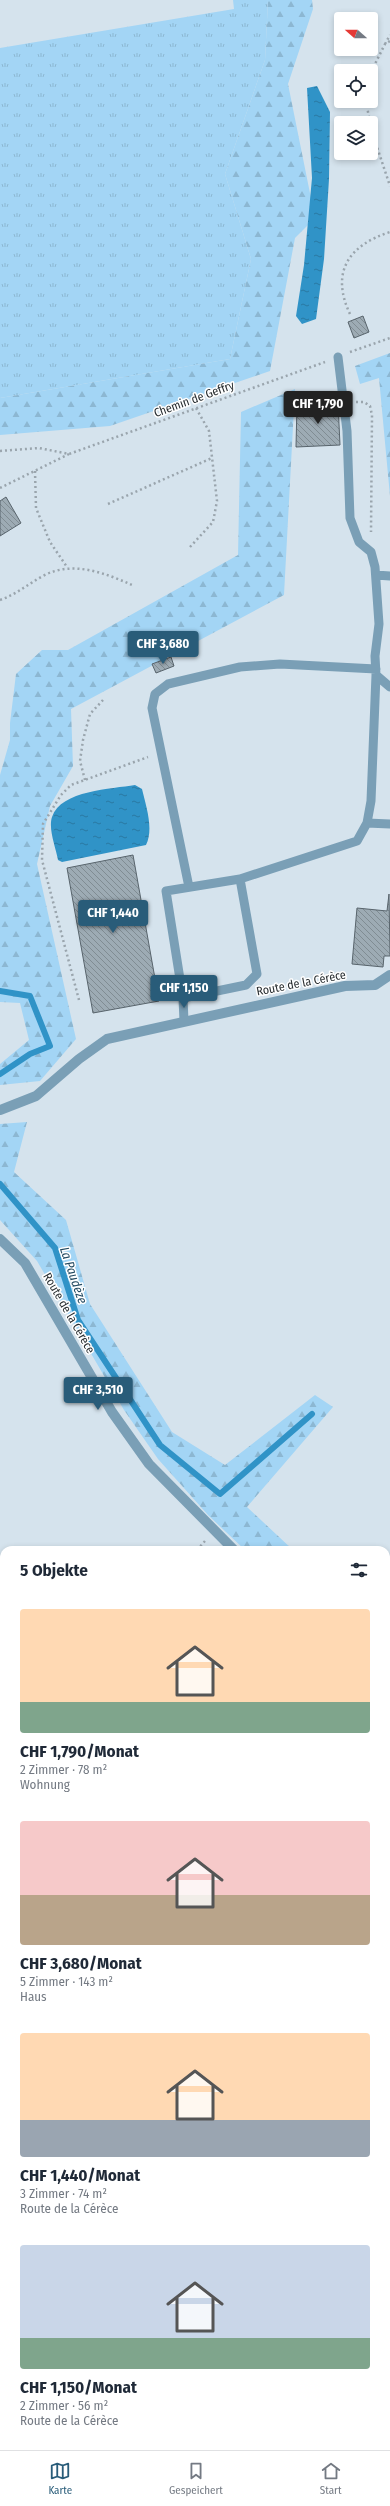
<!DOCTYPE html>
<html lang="de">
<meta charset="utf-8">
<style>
:root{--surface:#fff;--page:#f2f2f3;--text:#1f2937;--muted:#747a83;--line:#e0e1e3;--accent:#295c79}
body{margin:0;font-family:"Fira Sans Condensed",sans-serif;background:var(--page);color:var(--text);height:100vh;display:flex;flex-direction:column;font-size:15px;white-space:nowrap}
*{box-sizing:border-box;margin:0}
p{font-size:13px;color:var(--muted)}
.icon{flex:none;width:22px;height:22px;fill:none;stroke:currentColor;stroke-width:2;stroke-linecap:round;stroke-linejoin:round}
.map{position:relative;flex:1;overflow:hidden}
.drawer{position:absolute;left:0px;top:1546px;width:390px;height:904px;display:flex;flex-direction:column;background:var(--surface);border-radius:12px 12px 0 0;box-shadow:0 2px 6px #0003}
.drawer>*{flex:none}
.needle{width:26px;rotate:291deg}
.fabs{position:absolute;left:334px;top:12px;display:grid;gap:8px}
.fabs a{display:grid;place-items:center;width:44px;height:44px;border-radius:4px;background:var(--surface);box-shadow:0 2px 6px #0003;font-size:20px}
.price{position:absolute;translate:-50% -34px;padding:0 9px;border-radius:4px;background:var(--accent);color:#fff;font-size:13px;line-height:26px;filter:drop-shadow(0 1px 2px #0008)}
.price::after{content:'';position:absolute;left:50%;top:24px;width:12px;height:9px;margin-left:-6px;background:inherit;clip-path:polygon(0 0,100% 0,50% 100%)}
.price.selected{background:#222;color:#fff}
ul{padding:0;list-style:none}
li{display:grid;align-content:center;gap:8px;height:212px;padding:0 20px}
li span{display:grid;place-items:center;height:124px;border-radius:4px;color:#555}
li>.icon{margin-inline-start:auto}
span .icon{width:72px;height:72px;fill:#fffc;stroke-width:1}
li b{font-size:17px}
h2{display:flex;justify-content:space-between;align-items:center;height:48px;padding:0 20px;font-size:17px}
.tabs{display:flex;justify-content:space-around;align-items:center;height:56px;border-top:1px solid var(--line);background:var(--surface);font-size:11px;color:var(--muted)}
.tabs a{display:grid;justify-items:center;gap:2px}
.tabs .selected{color:var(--accent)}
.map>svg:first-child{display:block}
</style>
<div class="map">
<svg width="390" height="2450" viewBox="0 0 390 2450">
<defs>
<pattern id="grass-tufts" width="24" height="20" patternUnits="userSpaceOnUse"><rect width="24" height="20" fill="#a3d5f5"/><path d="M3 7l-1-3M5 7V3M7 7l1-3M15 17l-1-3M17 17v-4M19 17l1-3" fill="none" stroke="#8cb7d2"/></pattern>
<pattern id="forest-firs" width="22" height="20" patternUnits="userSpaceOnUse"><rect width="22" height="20" fill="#a3d5f5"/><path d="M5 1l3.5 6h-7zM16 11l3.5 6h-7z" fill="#8cb7d2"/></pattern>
<pattern id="water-ripples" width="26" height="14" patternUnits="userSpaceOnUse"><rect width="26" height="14" fill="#3093c7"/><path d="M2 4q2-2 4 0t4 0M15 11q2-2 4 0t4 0" fill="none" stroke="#2978a2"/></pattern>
<pattern id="building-back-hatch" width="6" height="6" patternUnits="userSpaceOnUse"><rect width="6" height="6" fill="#9dabb4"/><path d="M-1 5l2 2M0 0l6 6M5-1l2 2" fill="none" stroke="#808c93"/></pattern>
</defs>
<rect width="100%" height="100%" fill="#d5e3ed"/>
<path fill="url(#grass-tufts)" d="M233,0h35l-3,60 -40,114 26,85 -21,100 -230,39v-350l234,-39z"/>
<path fill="url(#forest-firs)" d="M268,0h44l1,9 -25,75 27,134 -20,20 -25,133 -160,55 -110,9v-37l230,-39 21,-100 -26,-85 40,-114z
M390,353v143l-11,-118 -19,6 -5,-18z
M295,389l-11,206 -213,114 2,57 -23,40 -13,58 39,175 -36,42 -40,4v-21l29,-24 -9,-37 -20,-1v-227l10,-35v-17l6,-49 26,-24h26l170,-95 3,-143z
M27,1122l-13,50 52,48 24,84 82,128 53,33 90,-70 18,12 -86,100 46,43h-48l-37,-35 -50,-56 -34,-49 -87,-149 -37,-41v-96z"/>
<path fill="url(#water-ripples)" d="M317,86l13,26 -1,67 -5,80 -8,60 -14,5 -6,-8 8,-51 8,-87 -5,-90z
M135,785l7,4c4,17 12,40 4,56l-84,17 -4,-2c-2,-12 -10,-31 -6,-43 9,-27 60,-28 83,-32z"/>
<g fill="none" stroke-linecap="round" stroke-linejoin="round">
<path stroke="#3093c7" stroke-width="6" d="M0,991l30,5 20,50 -20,8 -30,20
M0,1184l55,64 23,72 82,125 60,49 92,-80"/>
</g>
<path fill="url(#building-back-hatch)" stroke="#58646c" d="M363,316l6,16 -15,6 -6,-16z
M338,403l2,42 -44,2 1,-43z
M6,497l15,26 -21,13v-35z
M171,657l3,9 -18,7 -4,-9z
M133,855l26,146 -66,12 -26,-145z
M389,894l1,62h-6l-1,11 -31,-3 5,-56 30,3z"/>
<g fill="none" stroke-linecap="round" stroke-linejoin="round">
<path stroke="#9aa5ad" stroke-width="2.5" stroke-dasharray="2 3" stroke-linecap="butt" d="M385,44l5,-9
M371,72l14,-28 5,-3
M366,101l4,22
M371,129l19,57
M350,314c-20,-42 -1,-69 40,-82
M350,352l40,-14
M356,402h8l6,4 2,9 -1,117
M0,451l39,-3 30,6 256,-92
M35,471l1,37 14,34 17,25
M0,488l69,-34
M108,504l104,-46
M190,547l23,-25 4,-21 -8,-70 -13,-23
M0,600c17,-6 28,-16 43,-24 29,-16 62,-3 89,9
M85,780l-5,-19 3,-21 7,-26 13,-14
M79,1000l-37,-140 1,-36 18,-29 10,-10 77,-28
M197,1550l8,-9
M0,1785l4,-5"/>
<path stroke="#7a9fb6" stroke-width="9" d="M338,357l9,74 3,87 9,24 12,10 4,15 4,57 -4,32 1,19 14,12
M376,575l14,1
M367,823l23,1
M240,879l117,-38 10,-18 4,-22 5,-126
M189,887l-37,-179 3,-14 13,-10 72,-17 40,-3 96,5
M183,998l63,-13 11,-11 -17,-95 -74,12 17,107 1,23"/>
<path stroke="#7a9fb6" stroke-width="10" d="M0,1110l36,-14 43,-37 28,-20 238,-53 30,-1 15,-10
M0,1239l25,24 87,149 37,52 85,86
M386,1686l4,3"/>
</g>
<g text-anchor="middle" stroke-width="3" stroke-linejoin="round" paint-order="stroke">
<g font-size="12" fill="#282e31" stroke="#fff">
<text transform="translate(194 399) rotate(-20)" y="4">Chemin de Geffry</text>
<text transform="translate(301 983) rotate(-11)" y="4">Route de la Cérèce</text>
<text transform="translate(69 1313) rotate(60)" y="4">Route de la Cérèce</text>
</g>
<g font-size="13" font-style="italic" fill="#234a61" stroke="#fff">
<text transform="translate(74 1275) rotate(71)" y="5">La Paudèze</text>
</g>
</g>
</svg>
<div class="fabs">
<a><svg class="needle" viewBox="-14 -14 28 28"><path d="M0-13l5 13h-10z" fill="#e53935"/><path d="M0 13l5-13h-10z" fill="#747a83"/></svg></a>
<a><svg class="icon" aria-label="locate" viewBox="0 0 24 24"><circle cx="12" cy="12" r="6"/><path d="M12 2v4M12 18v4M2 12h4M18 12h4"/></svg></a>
<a><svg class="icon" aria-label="layers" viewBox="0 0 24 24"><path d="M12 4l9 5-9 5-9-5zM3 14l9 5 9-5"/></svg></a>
</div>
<b class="price selected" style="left:318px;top:425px">CHF 1,790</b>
<b class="price" style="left:163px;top:665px">CHF 3,680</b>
<b class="price" style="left:113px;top:934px">CHF 1,440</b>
<b class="price" style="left:184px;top:1009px">CHF 1,150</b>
<b class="price" style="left:98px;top:1411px">CHF 3,510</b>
<section class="drawer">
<h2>5 Objekte<svg class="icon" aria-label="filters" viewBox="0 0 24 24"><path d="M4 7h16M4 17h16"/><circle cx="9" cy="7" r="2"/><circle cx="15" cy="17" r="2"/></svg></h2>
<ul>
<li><span style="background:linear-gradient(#ffd9b3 75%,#7fa58c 0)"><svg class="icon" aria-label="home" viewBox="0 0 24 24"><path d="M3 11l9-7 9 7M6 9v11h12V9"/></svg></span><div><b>CHF 1,790/Monat</b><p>2 Zimmer · 78 m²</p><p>Wohnung</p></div></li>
<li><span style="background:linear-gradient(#f6c9c9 60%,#b9a48a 0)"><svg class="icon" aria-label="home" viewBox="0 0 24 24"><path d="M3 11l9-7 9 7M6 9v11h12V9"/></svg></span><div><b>CHF 3,680/Monat</b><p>5 Zimmer · 143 m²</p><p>Haus</p></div></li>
<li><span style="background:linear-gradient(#ffd9b3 70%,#9aa5b1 0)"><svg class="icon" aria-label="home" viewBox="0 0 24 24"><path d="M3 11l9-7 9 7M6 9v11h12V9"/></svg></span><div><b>CHF 1,440/Monat</b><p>3 Zimmer · 74 m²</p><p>Route de la Cérèce</p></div></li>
<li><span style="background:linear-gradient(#c9d6e8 75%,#7fa58c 0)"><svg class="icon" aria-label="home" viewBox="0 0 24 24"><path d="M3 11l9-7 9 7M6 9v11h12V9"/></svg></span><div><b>CHF 1,150/Monat</b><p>2 Zimmer · 56 m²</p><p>Route de la Cérèce</p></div></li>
</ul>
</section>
</div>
<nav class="tabs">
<a class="selected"><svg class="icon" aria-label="map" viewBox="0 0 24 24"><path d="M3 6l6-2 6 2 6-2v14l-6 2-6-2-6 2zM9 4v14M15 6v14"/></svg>Karte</a>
<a><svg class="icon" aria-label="saved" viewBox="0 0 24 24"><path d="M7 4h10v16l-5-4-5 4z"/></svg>Gespeichert</a>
<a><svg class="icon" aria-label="home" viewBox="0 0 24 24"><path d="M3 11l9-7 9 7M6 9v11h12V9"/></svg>Start</a>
</nav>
